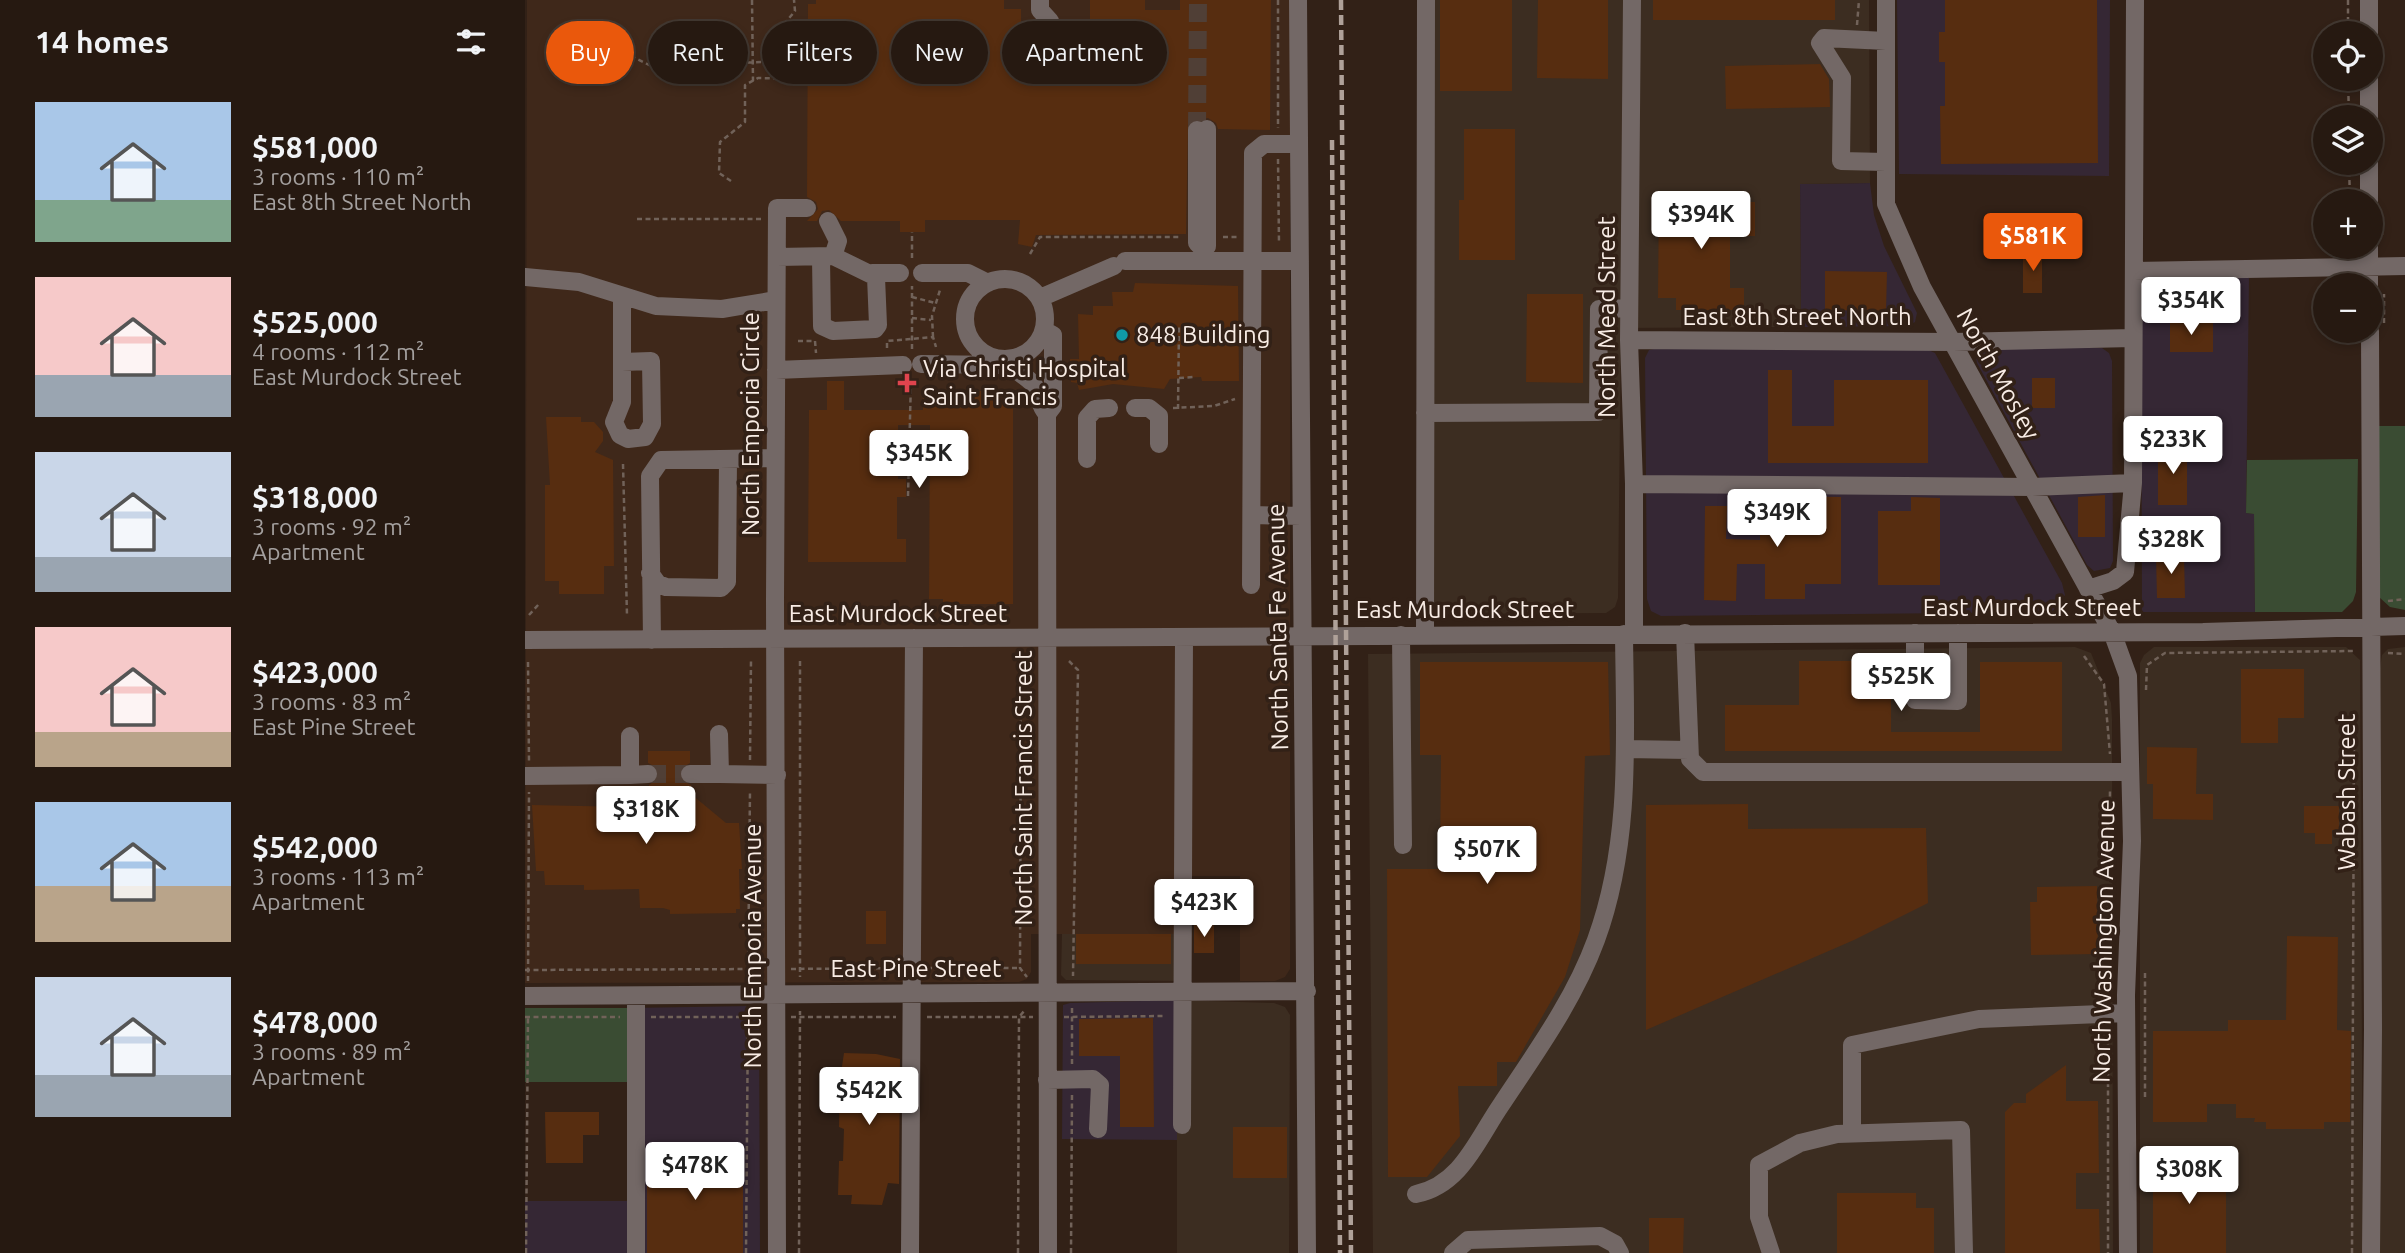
<!DOCTYPE html>
<meta charset="utf-8">
<style>
:root{--surface:#261911;--page:#32261f;--text:#f1f3f6;--muted:#a4a09f;--line:#423831;--accent:#ea580c}
body{margin:0;font-family:Ubuntu,sans-serif;background:var(--page);color:var(--text);height:100vh;display:flex;flex-direction:column;font-size:26px;white-space:nowrap}
*{box-sizing:border-box;margin:0}
p{font-size:23px;color:var(--muted)}
.icon{flex:none;width:38px;height:38px;fill:none;stroke:currentColor;stroke-width:2;stroke-linecap:round;stroke-linejoin:round}
.map{position:relative;flex:1;overflow:hidden}
.side{display:flex;flex-direction:column;background:var(--surface);width:525px}
.side>*{flex:none}
.top-card{position:absolute;left:21px;top:21px;width:665px;height:63px;display:flex;gap:14px}
.controls{position:absolute;left:1788px;top:21px;display:grid;gap:14px}
.controls a{display:grid;place-items:center;width:70px;height:70px;border-radius:50%;background:var(--surface);box-shadow:0 4px 10px #0003,0 0 0 2px var(--line);font-size:35px}
.price{position:absolute;translate:-50% -60px;padding:0 16px;border-radius:7px;background:#fff;color:#222;font-size:23px;line-height:46px;filter:drop-shadow(0 2px 4px #0008)}
.price::after{content:'';position:absolute;left:50%;top:42px;width:21px;height:16px;margin-left:-10px;background:inherit;clip-path:polygon(0 0,100% 0,50% 100%)}
.price.active{background:var(--accent);color:#fff}
ul{padding:0;list-style:none}
li{display:flex;align-items:center;gap:21px;height:175px;padding:0 35px}
li span{display:grid;place-items:center;flex:none;width:196px;height:140px;border-radius:0px;color:#555}
li>.icon{margin-inline-start:auto}
span .icon{width:84px;height:84px;fill:#fffc;stroke-width:1}
li b{font-size:30px}
h2{display:flex;justify-content:space-between;align-items:center;height:84px;padding:0 35px;font-size:30px}
.tag{padding:0 24px;border-radius:32px;background:var(--surface);box-shadow:0 4px 10px #0003,0 0 0 2px var(--line);font-size:24px;line-height:63px}
.tag.active{background:var(--accent);color:#fff}
main{display:flex;flex:1;min-height:0}
.map>svg:first-child{display:block}
</style>
<main>
<section class="side">
<h2>14 homes<svg class="icon" aria-label="filters" viewBox="0 0 24 24"><path d="M4 7h16M4 17h16"/><circle cx="9" cy="7" r="2"/><circle cx="15" cy="17" r="2"/></svg></h2>
<ul>
<li><span style="background:linear-gradient(#a9c7e8 70%,#7fa58c 0)"><svg class="icon" aria-label="home" viewBox="0 0 24 24"><path d="M3 11l9-7 9 7M6 9v11h12V9"/></svg></span><div><b>$581,000</b><p>3 rooms · 110 m²</p><p>East 8th Street North</p></div></li>
<li><span style="background:linear-gradient(#f6c9c9 70%,#9aa5b1 0)"><svg class="icon" aria-label="home" viewBox="0 0 24 24"><path d="M3 11l9-7 9 7M6 9v11h12V9"/></svg></span><div><b>$525,000</b><p>4 rooms · 112 m²</p><p>East Murdock Street</p></div></li>
<li><span style="background:linear-gradient(#c9d6e8 75%,#9aa5b1 0)"><svg class="icon" aria-label="home" viewBox="0 0 24 24"><path d="M3 11l9-7 9 7M6 9v11h12V9"/></svg></span><div><b>$318,000</b><p>3 rooms · 92 m²</p><p>Apartment</p></div></li>
<li><span style="background:linear-gradient(#f6c9c9 75%,#b9a48a 0)"><svg class="icon" aria-label="home" viewBox="0 0 24 24"><path d="M3 11l9-7 9 7M6 9v11h12V9"/></svg></span><div><b>$423,000</b><p>3 rooms · 83 m²</p><p>East Pine Street</p></div></li>
<li><span style="background:linear-gradient(#a9c7e8 60%,#b9a48a 0)"><svg class="icon" aria-label="home" viewBox="0 0 24 24"><path d="M3 11l9-7 9 7M6 9v11h12V9"/></svg></span><div><b>$542,000</b><p>3 rooms · 113 m²</p><p>Apartment</p></div></li>
<li><span style="background:linear-gradient(#c9d6e8 70%,#9aa5b1 0)"><svg class="icon" aria-label="home" viewBox="0 0 24 24"><path d="M3 11l9-7 9 7M6 9v11h12V9"/></svg></span><div><b>$478,000</b><p>3 rooms · 89 m²</p><p>Apartment</p></div></li>
</ul>
</section>
<div class="map">
<svg width="1880" height="1253" viewBox="0 0 1880 1253">
<rect width="100%" height="100%" fill="#322117"/>
<path fill="#352734" d="M1372,0h213l-1,176 -210,-2z
M1345,183l4,32 10,31 33,67 -2,9 -6,4 -108,1 -1,-143z
M1632,278h92l-3,235 8,1 1,98h-113l-1,-325 6,-7z
M1133,348l268,1 9,4 127,230 3,12 -13,17 -391,4 -10,-5 -4,-12 -2,-241 4,-8z
M1456,348h121l7,5 3,8 1,200 -3,7 -16,3 -7,-6 -110,-202 -2,-10z
M652,1000l1,140 -116,-1 1,-134 7,-2z
M226,1006l7,3 1,7 1,237h-235v-52h105l-1,-193z"/>
<path fill="#3c2d21" d="M903,0h441l1,183 -70,1 1,143 -180,1 -3,270 -3,9 -9,6 -169,1 -8,-3z
M1550,647l16,6 20,50 1,16 1,534h-740l-5,-599z
M1629,647h192l14,13 3,593h-223v-590l4,-8z
M1880,647v606h-26l1,-585 2,-13 6,-6z
M537,934h126v47l-122,-1 -5,-5z
M652,1000l97,3 11,4 5,8 -1,238h-112z"/>
<path fill="#3f281a" d="M2,0h763v969l-5,8 -10,4h-35v-105h-52v58h-157v38l-4,7 -8,3 -494,1z"/>
<path fill="#3a4c33" d="M1852,426h28v184l-15,-3 -11,-10z
M1833,459l-2,133 -3,9 -11,11h-87l-1,-98 -8,-1 1,-53z
M0,1008h104l1,74h-105z"/>
<path fill="#572d10" d="M291,0h188v9h17v59h35v-22h52v-25h-18v-21h55v10h35v-10h91l-1,130 -52,-1 -2,-6 -8,-5 -16,2 -4,4 -2,110 -150,1 -4,12 -14,-3 2,-24h-95v12h-25v-11h-59l-12,-11 -7,1 -5,10h-10l11,-12 -2,-7 -9,-5 1,-193h8z
M915,0h72v91h-72z
M1013,0h70v79l-71,-1z
M1128,0h182v20h-182z
M1420,0h152l1,163 -157,1 -1,-58h5v-44h-6v-30h6z
M1295,64l9,15 1,28 -104,2 -1,-43z
M939,129h51v131h-56v-60h5z
M1134,196h61v6h35v34h-25v52h14v22h-68v-12h-18z
M1498,253h19v40h-19z
M1300,271l62,1 -1,39 -61,-1z
M610,283l103,3 1,95h-37l-1,-4 -31,2 -6,10 -51,-5 -34,6 -2,-7 -6,-1 -1,-23h9l-1,-45 15,1v-9h20l-1,-14h21z
M1002,294h56v89l-57,-1z
M1645,322h43v30h-43z
M1243,370h24v56h42v-46h94v83h-160z
M1507,378h23v30h-23z
M302,381h17v29h79v-19h90v213h-70v-5h-14l1,-174h-32v54h8v18h-9v42h9v23h-98l1,-152h18z
M21,417h35v5h13l9,10v9l-8,11 18,8 1,106h-10v28h-45v-13h-14v-96h5z
M1633,447h29v58h-29z
M1580,495v42h-27v-40z
M1245,496l71,1v87h-36v15h-40v-35h-28l-1,37 -32,-1 1,-94h22l-1,33 34,1v-13h10z
M1386,497l29,1v87h-62v-74h33z
M1631,555h28l1,43h-28z
M1274,661h92v71h89v-70h82v89h-337v-46h74z
M895,662h188l2,93 -25,1 -5,174 -15,47 -49,85h-19v24h-39l2,50 -33,41h-39l-1,-308h53l1,-114h-21z
M1716,669h63v49h-26v25h-37z
M1622,747l50,1 -1,46h17v26l-60,-1v-35h-6z
M123,751h42v12l-10,6 1,11 10,5v9l35,29h13l3,46h-3l1,40h-4v4l-66,1v-4l-7,-2h-23l-1,-19 -55,1v-5h-39l-1,-14h-8l-4,-66 96,2 21,-13v-9l9,-7v-10l-10,-5z
M1223,804v25l178,-1 2,75 -74,37 -208,90v-225z
M1779,806h35v24h-7v14h-17v-11h-11z
M1572,886l1,68 -67,1 -1,-53h7v-15z
M341,911h20v33h-20z
M669,925h20v28h-20z
M551,934h95v30h-95z
M1762,936l51,1 -1,93 14,1 -1,91h-26v7h-58v-7h-12l1,-4h-19v-14h-29v18h-54v-91h75v-11h58z
M628,1018l1,109h-34v-71h-41v-37z
M319,1053l32,1 24,5 -1,125 -11,-1 -6,22 -31,-1 1,-9h-14l1,-34h4l1,-32 -5,-2 1,-47z
M1541,1065v36h32l1,72h-23v36h23l1,44h-95v-141l9,-9h12v-9z
M20,1112h54v23h-16v28h-37z
M708,1127h54v51h-54z
M122,1151h96v102h-96z
M1628,1158h73v95h-73z
M1312,1193h79v15h18v45h-97z
M1124,1218h35l-1,35h-34z"/>
<g fill="none" stroke-linecap="round" stroke-linejoin="round">
<path stroke="#503f36" stroke-width="18" stroke-dasharray="18 9" stroke-linecap="butt" d="M672,130l1,-130
M123,774h42"/>
<path stroke="#716259" stroke-width="2.5" stroke-dasharray="5 3.5" stroke-linecap="butt" d="M227,0l1,81
M753,0v128
M1823,0v33
M1332,25l2,-25
M54,45l5,12h49l16,8 115,-3 11,-27 20,-24 -1,-11
M240,62l39,15
M1856,67v-21
M1823,79l1,38
M1856,151v-21
M753,159l1,84
M1824,163l1,38
M206,181l-12,-8 1,-31 25,-20v-37l13,-7 49,1
M1856,214l1,21
M112,219h124
M698,237h14
M505,254l10,-17h141
M387,258v-26
M387,297l23,6
M387,318l19,2
M1859,323v-29
M408,337l-1,-21 8,-26
M273,341h17l1,12
M362,348v-7l46,-4 3,10
M387,349v-63
M654,378l15,-1
M648,408l41,-2 21,-7
M653,409l1,-83
M98,464l4,151
M383,496l3,-116
M1863,601l17,-2
M4,615l10,-11
M1863,653l17,1
M1559,656l20,28 6,70
M275,661v316
M496,661l-1,307 7,9
M544,661l9,9 -5,306
M3,662l1,99
M1621,690l1,-25 18,-12 189,-2
M225,760l1,-99
M402,968h92
M266,969l105,-1
M0,970l235,-1
M1620,973v126
M223,977l2,-186
M3,981l1,-189
M1583,992l2,-203
M0,1017h95
M126,1017h109
M266,1017h105
M402,1017h106
M539,1017l102,-1
M1583,1031v222
M547,1064v-57
M1,1253l2,-237
M221,1253l2,-242
M274,1253l1,-242
M493,1253l1,-236 6,-7
M546,1253l1,-158
M1827,1253l2,-518"/>
<path stroke="#736866" stroke-width="18" d="M515,0v10l10,11
M773,0l9,1253
M1107,0l-3,340 5,144v150
M1361,0v204l36,83 190,345 16,44 4,165 -6,154 2,258
M1844,0v33
M1361,41l-62,-3 -4,5 22,35 -1,83 45,1
M1844,79v38
M672,130v113l5,5 5,-2v-117
M1844,163v38
M1844,247v38
M252,257l56,-1 5,-15 -10,-20
M296,258l1,68 11,5 42,-2 3,-4 -2,-48 -43,-21
M600,261h175
M1609,271l271,-5
M347,273h28
M397,273h46l20,10
M0,277l54,5 77,24 66,3 54,-9
M440 319a40 40 0 1 1 80 0a40 40 0 1 1-80 0Z
M97,296v106l-8,20 6,13 8,4 17,-2 7,-13 -1,-63 -29,1
M515,298l74,-32
M519,330l9,5v71l-6,8 1,839
M1845,331l3,698 -2,224
M1104,340l324,2 180,-4
M484,360c4,12 16,14 24,24 8,9 4,20 14,30
M396,364l81,1
M251,370l127,-5
M610,408h14l10,8v28
M900,413l173,-1 1,-103 30,-1
M562,459v-41l8,-9 14,-1
M1109,484l398,3 101,-4
M727,515l49,1
M125,573l8,11 8,3 55,1 6,-6 1,-123
M726,585l2,-432 11,-9h35
M1563,589l25,-8 12,-9 8,-89 2,-483
M1160,633l5,126 13,13h427
M1390,633v67l43,1v-68
M876,635l2,210
M900,635l1,-635
M0,640l1678,-8 202,-6
M127,640l-2,-164 11,-16 114,-2
M194,734l1,40 57,1
M1100,749l64,1
M165,774h30
M105,775l18,-1
M0,776l105,-1v-39
M0,996l782,-5
M522,1080l46,-1 7,6 -2,44
M657,1125l2,-488
M1327,1133v-88l127,-26 147,-6
M891,1194c45,-9 61,-54 85,-89 35,-53 73,-105 95,-165 36,-98 29,-204 28,-306
M111,1253v-257
M252,1253l-2,-652 2,-393h30
M385,1253l4,-615
M928,1253l15,-13 132,-4 15,8 5,9
M1246,1253l-12,-36v-52l41,-22 37,-9 124,-4 3,123"/>
<path stroke="#afa199" stroke-width="4.5" stroke-dasharray="10 5" stroke-linecap="butt" d="M816,0l10,1253
M807,140l8,1113"/>
</g>
<circle fill="#0f9aa8" stroke="#322117" stroke-width="2.5" cx="597" cy="335" r="7"/>
<path fill="#e0444e" stroke="#322117" stroke-width="2.5" d="M378.5 372.5h7v7h7v7h-7v7h-7v-7h-7v-7h7z"/>
<g text-anchor="middle" stroke-width="7" stroke-linejoin="round" paint-order="stroke">
<g font-size="24" fill="#f8ece5" stroke="#322117">
<text transform="translate(1082 317) rotate(-90)" y="8">North Mead Street</text>
<text x="1272" y="325">East 8th Street North</text>
<text transform="translate(1473 374) rotate(61)" y="8">North Mosley</text>
<text transform="translate(226 424) rotate(-90)" y="8">North Emporia Circle</text>
<text x="1507" y="616">East Murdock Street</text>
<text x="940" y="618">East Murdock Street</text>
<text x="373" y="622">East Murdock Street</text>
<text transform="translate(753 627) rotate(-91)" y="8">North Santa Fe Avenue</text>
<text transform="translate(499 788) rotate(-90)" y="8">North Saint Francis Street</text>
<text transform="translate(1822 792) rotate(-90)" y="8">Wabash Street</text>
<text transform="translate(1579 941) rotate(-89)" y="8">North Washington Avenue</text>
<text transform="translate(228 946) rotate(-90)" y="8">North Emporia Avenue</text>
<text x="391" y="977">East Pine Street</text>
</g>
<g font-size="24" fill="#f8ece5" stroke="#322117" text-anchor="start">
<text x="611" y="343">848 Building</text>
<text x="398" y="377">Via Christi Hospital<tspan x="398" dy="28">Saint Francis</tspan></text>
</g>
</g>
</svg>
<div class="controls">
<a><svg class="icon" aria-label="locate" viewBox="0 0 24 24"><circle cx="12" cy="12" r="6"/><path d="M12 2v4M12 18v4M2 12h4M18 12h4"/></svg></a>
<a><svg class="icon" aria-label="layers" viewBox="0 0 24 24"><path d="M12 4l9 5-9 5-9-5zM3 14l9 5 9-5"/></svg></a>
<a>+</a>
<a>−</a>
</div>
<b class="price" style="left:1176px;top:251px">$394K</b>
<b class="price active" style="left:1508px;top:273px">$581K</b>
<b class="price" style="left:1666px;top:337px">$354K</b>
<b class="price" style="left:1648px;top:476px">$233K</b>
<b class="price" style="left:394px;top:490px">$345K</b>
<b class="price" style="left:1252px;top:549px">$349K</b>
<b class="price" style="left:1646px;top:576px">$328K</b>
<b class="price" style="left:1376px;top:713px">$525K</b>
<b class="price" style="left:121px;top:846px">$318K</b>
<b class="price" style="left:962px;top:886px">$507K</b>
<b class="price" style="left:679px;top:939px">$423K</b>
<b class="price" style="left:344px;top:1127px">$542K</b>
<b class="price" style="left:170px;top:1202px">$478K</b>
<b class="price" style="left:1664px;top:1206px">$308K</b>
<div class="top-card">
<a class="tag active">Buy</a>
<a class="tag">Rent</a>
<a class="tag">Filters</a>
<a class="tag">New</a>
<a class="tag">Apartment</a>
</div>
</div>
</main>
